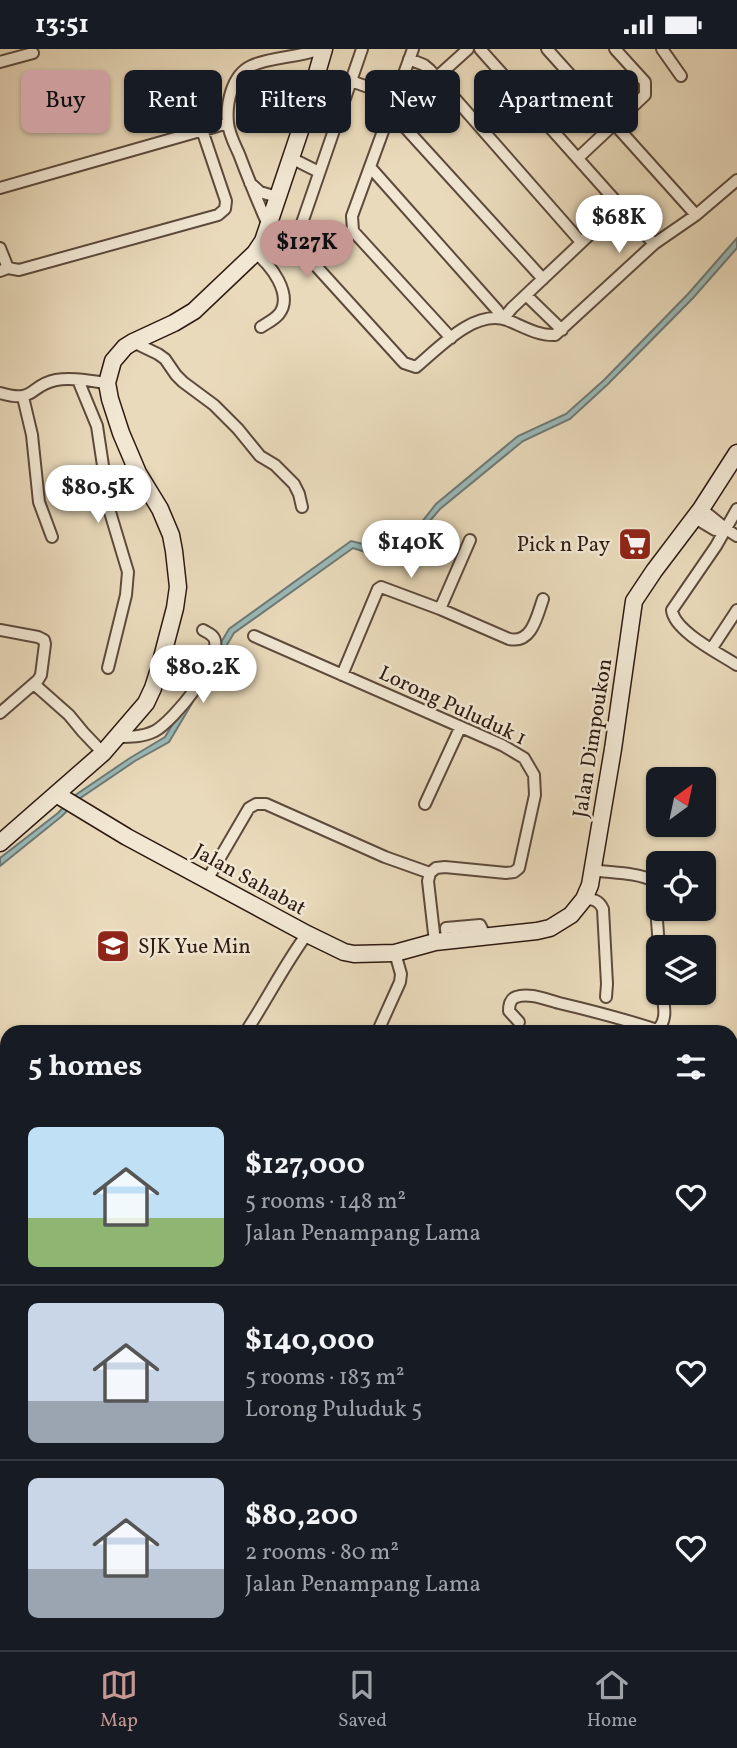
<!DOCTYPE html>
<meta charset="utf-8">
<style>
:root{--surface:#171b24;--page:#20242c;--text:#f1f3f6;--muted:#9ea1a6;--line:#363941;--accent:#c59692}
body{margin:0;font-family:Vollkorn,serif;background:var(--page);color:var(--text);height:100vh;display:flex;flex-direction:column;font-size:26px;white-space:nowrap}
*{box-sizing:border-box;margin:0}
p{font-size:23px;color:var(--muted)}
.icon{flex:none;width:38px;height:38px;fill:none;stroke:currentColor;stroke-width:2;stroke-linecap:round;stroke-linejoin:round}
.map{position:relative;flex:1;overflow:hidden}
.panel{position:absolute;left:0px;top:976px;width:738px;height:625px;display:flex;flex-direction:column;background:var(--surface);border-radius:21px 21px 0 0;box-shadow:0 2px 5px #0004}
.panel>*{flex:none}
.banner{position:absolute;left:21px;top:21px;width:696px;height:63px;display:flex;gap:14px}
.needle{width:46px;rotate:33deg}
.controls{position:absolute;left:646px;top:718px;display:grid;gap:14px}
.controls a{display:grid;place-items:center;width:70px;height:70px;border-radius:10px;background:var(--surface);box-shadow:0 2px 5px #0004;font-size:35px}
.price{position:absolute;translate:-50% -60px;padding:0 16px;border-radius:24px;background:#fff;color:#222;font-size:23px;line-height:46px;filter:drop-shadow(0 2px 4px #0008)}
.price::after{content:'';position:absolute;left:50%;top:42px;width:21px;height:16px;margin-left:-10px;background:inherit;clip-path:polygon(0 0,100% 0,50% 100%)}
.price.current{background:var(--accent);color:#111}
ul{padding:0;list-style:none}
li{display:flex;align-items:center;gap:21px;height:175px;padding:0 28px}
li+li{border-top:2px solid var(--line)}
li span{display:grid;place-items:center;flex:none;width:196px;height:140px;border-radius:10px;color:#555}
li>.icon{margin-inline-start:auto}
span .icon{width:84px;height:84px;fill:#fffc;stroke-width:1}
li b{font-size:30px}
h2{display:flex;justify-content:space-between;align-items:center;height:84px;padding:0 28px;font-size:30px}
.pill{padding:0 24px;border-radius:10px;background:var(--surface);box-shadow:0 2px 5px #0004;font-size:24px;line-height:63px}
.pill.current{background:var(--accent);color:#111}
.status{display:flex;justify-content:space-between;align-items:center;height:49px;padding:0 35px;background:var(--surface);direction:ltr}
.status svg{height:19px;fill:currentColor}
.tabs{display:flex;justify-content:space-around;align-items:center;height:98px;border-top:2px solid var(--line);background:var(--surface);font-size:19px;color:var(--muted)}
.tabs a{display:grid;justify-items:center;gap:4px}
.tabs .current{color:var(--accent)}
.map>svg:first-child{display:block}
</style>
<div class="status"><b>13:51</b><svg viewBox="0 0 49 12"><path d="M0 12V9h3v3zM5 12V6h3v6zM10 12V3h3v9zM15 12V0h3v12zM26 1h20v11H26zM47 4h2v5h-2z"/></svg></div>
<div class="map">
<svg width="737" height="1601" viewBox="0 0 737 1601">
<rect width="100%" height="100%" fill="#e9dabb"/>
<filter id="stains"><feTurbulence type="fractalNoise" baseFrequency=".00286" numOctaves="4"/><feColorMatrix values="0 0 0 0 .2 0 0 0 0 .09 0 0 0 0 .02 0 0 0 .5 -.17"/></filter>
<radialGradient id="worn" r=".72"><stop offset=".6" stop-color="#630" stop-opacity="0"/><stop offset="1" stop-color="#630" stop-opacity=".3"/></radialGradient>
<path fill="#99b9b8" stroke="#6e7976" stroke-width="2" d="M737,189v10l-44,50 -85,86 -38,35 -47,22 -83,68 -39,46c-16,5 -33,-2 -48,-7l-119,85 -65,109 -34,19 -56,38 -17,17 -62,50v-8l58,-45 16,-17 56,-38 35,-21 64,-108 122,-88 37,9h6l8,-3 34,-43 82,-68 48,-22 38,-34 84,-86z"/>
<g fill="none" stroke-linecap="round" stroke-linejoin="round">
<g stroke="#5d4a3c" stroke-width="14">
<path id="street" d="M362,0l-60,174 -3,13 1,9 6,10 98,108 12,4c23,-19 58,-58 91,-47 15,6 31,16 48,15l99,-91 42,-29 41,-35
M413,0l-61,167 1,15 98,107
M480,0l174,195
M547,0l149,166
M662,0l19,27
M409,10l15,6 6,5 151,172
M0,13l33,-9
M437,28l31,-28
M351,32l45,16
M390,62l153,168
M291,109l28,14
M578,109l67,-63v-13l-30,-33
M370,118l127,143 6,9
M250,134l10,9 17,5
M0,139l228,-65
M268,176c-10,-23 -20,-47 -29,-71 -4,-9 -10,-20 -11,-31 -2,-20 4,-48 23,-57 21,-10 47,-8 69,-17
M0,199l8,20
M255,204c15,10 39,42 24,61 -5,6 -12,9 -18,13
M0,222l8,-3 11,2 199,-55 7,-6 1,-8 -24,-71
M526,246l36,35
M503,270l9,-11 108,-102
M133,293l25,12 7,5 11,16 7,7 31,23 24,24 22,27 15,9 19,19 5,10 3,13
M78,331l19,46 13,86 18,60 -2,23 -18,73
M0,344c36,11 29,-8 56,-13 17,-3 34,1 51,3
M23,348l9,38 7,67 13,35
M701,460c13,9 23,20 36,27
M737,460l-21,37 -44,64c2,21 48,44 65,55
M695,469l20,12 10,-1
M440,560l30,-69
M0,581l38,7 6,3 1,4 -4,31 -3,5 -38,33
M254,587l248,109 22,13 10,17 1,20 -16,73 -5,4 -8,1 -61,-6 -9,1 -6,5
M712,599l25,-38
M342,626l36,-86 3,-2 59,22 69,30c23,5 28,-23 34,-40
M34,635l35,31 14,17 20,21
M117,688c13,0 26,0 38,-6 19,-11 65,-67 60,-90 -1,-6 -7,-8 -12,-11
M425,755l35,-76
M592,821c20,3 44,2 62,11l5,66
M430,824l-2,8 7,61
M207,831l42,-72 7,-4h10l119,53 45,16
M584,850c9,0 15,1 19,10l4,75 -1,13
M447,892l-1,-13 34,-3 6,12
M519,973l-10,-11c0,-6 1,-12 7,-14 13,-5 31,3 43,6 34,8 65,16 98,27 11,-10 7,-24 5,-38
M245,984c22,-33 39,-68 62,-99
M377,984l23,-51 1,-8 -6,-21
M0,1407l7,-12"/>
</g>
<g stroke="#2e1a12" stroke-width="19">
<path id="secondary" d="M56,745l71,43 180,97 37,18 10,2 41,-1 40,-11 102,-11 13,-3 21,-13 13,-16 6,-14 23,-136 21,-148 20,-30 47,-62 36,-56
M0,794l103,-90 43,-50 7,-15 6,-19 16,-61 3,-21 -4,-36 -3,-16 -11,-26 -22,-36 -17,-40 -11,-34 -3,-16 6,-22 12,-14 8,-5 41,-19 20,-12 61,-58 8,-12 37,-110 24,-82"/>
</g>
<use href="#street" stroke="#f1e7d3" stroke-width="10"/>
<use href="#secondary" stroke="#f1e7d3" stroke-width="16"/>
</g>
<defs>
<g id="supermarket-square" transform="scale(1.75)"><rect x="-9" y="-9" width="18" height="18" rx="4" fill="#8f2418" stroke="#f1e7d3"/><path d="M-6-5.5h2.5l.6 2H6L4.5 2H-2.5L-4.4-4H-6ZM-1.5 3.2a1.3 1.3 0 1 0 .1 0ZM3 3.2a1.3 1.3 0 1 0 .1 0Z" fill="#fff"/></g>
<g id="school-square" transform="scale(1.75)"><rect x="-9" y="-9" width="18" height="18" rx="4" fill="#8f2418" stroke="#f1e7d3"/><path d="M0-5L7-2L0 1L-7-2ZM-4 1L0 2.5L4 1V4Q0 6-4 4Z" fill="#fff"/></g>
</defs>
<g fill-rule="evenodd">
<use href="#supermarket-square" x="635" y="495"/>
<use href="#school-square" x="113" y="897"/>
</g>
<g text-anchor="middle" stroke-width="5" stroke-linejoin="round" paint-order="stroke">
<g font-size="21" fill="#2e1a12" stroke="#f1e7d3" text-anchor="end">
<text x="610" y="502">Pick n Pay</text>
<text x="138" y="904" text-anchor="start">SJK Yue Min</text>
</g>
<g font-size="21" fill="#2e1a12" stroke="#f1e7d3">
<text transform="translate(453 656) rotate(25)" y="7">Lorong Puluduk 1</text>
<text transform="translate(592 689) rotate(-81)" y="7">Jalan Dimpoukon</text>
<text transform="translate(250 830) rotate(29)" y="7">Jalan Sahabat</text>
</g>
</g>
<rect width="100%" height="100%" filter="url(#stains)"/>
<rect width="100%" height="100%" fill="url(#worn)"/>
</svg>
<div class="controls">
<a><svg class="needle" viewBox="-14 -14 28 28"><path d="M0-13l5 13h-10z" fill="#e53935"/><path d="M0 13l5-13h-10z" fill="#9ea1a6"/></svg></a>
<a><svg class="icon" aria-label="locate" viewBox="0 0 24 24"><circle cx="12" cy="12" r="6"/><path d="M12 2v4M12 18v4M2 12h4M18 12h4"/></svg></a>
<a><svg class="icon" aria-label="layers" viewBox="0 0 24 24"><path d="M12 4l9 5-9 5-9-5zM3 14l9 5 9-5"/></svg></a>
</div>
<b class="price" style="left:619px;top:206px">$68K</b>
<b class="price current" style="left:307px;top:231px">$127K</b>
<b class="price" style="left:98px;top:476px">$80.5K</b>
<b class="price" style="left:411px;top:531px">$140K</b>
<b class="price" style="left:203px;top:656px">$80.2K</b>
<div class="banner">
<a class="pill current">Buy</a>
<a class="pill">Rent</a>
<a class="pill">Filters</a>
<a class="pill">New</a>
<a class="pill">Apartment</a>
</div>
<section class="panel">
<h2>5 homes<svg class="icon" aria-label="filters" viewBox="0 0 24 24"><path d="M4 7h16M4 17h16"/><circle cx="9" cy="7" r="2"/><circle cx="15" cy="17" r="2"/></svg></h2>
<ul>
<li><span style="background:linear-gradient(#bfe0f5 65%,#8fb573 0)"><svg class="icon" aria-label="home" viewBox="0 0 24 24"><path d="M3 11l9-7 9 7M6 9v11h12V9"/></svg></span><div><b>$127,000</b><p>5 rooms · 148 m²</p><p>Jalan Penampang Lama</p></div><svg class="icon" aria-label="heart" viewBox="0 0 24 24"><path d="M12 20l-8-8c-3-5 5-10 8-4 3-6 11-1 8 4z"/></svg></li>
<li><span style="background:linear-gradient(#c9d6e8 70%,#9aa5b1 0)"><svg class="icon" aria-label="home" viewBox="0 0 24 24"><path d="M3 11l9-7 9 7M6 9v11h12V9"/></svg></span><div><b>$140,000</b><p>5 rooms · 183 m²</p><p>Lorong Puluduk 5</p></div><svg class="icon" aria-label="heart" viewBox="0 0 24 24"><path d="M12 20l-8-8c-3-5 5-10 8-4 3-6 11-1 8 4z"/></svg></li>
<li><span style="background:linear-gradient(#c9d6e8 65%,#9aa5b1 0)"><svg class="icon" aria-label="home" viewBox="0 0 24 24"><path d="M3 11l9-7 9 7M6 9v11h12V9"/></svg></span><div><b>$80,200</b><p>2 rooms · 80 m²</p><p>Jalan Penampang Lama</p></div><svg class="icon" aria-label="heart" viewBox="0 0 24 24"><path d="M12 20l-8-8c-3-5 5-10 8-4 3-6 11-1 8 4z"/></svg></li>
</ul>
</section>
</div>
<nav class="tabs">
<a class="current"><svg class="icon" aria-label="map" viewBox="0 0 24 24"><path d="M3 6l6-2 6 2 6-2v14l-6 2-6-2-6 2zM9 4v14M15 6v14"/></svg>Map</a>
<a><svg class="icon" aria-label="saved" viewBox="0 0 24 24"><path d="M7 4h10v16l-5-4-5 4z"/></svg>Saved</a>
<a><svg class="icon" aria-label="home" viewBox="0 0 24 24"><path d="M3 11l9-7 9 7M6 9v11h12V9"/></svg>Home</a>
</nav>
